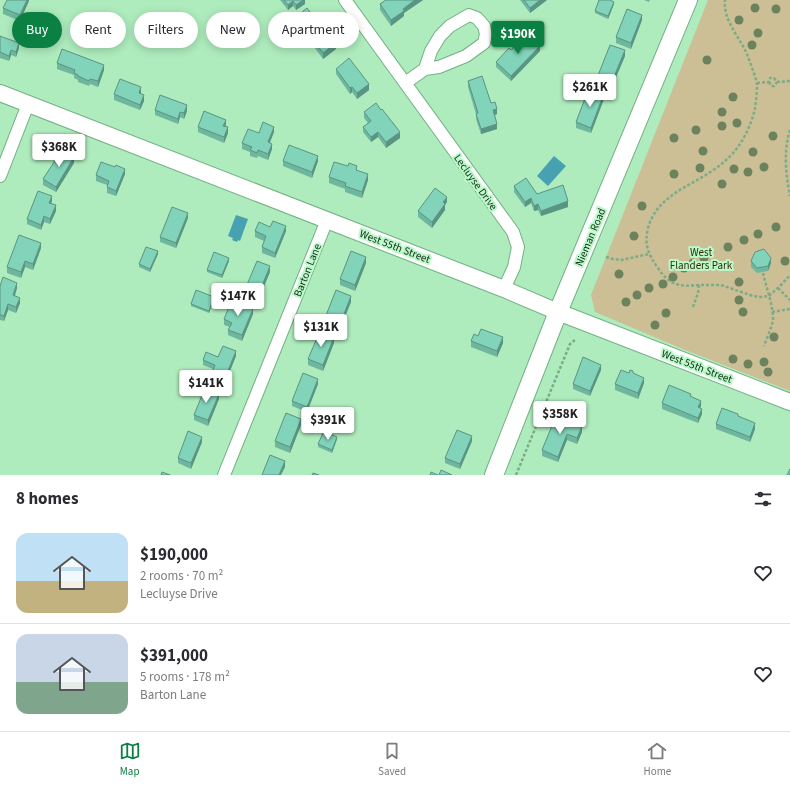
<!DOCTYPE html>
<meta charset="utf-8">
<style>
:root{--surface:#fff;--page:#f7f7f7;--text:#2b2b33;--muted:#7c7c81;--line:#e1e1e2;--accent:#0b8043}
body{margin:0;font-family:"Source Sans 3",sans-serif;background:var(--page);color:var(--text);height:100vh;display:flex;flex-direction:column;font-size:15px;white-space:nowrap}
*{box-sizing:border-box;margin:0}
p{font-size:13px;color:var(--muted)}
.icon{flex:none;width:22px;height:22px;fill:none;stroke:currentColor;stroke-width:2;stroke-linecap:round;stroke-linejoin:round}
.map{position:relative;height:475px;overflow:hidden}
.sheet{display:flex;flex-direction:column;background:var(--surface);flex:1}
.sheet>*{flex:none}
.top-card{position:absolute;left:12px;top:12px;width:400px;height:36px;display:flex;gap:8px}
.price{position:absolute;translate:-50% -34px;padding:0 9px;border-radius:4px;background:#fff;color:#222;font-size:13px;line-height:26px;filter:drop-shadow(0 1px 2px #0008)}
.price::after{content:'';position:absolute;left:50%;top:24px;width:12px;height:9px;margin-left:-6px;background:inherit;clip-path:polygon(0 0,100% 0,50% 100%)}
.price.active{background:var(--accent);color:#fff}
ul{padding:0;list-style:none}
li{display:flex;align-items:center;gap:12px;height:100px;padding:0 16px}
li+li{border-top:1px solid var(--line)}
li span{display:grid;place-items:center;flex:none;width:112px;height:80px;border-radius:12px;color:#555}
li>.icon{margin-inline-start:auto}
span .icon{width:48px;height:48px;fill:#fffc;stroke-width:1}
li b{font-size:17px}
h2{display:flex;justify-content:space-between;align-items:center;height:48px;padding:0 16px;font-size:17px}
.chip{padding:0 14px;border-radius:18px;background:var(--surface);box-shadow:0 2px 10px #0003;font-size:14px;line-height:36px}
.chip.active{background:var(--accent);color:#fff}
.tabs{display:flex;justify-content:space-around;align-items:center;height:56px;border-top:1px solid var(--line);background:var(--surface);font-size:11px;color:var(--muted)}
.tabs a{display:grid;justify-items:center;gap:2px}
.tabs .active{color:var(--accent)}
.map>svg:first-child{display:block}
</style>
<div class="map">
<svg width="790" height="475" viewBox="0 0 790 475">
<rect width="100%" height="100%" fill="#aeecbd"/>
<path fill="#ccbf96" d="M708,0h82v391l-105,-41 -90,-38 -4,-17z"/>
<path fill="#47a1b1" d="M90,25l4,1 3,5 -1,4 -10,10 -6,-2 -1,-3c1,-2 2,-4 3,-5 3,-6 -1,-8 8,-10z
M554,156l12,10 -18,20 -11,-10z
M236,215l12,4 -8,22 -2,-1 -1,2 -5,-2 1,-2 -5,-2z"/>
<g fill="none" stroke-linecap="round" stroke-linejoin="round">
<g stroke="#73af82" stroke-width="14">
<path id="minor" d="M345,0l168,232 5,15 -4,20 -10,22
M405,83l20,-14 14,-2 27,-11 18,-13 2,-9 -2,-8 -7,-8 -8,-3 -19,11 -10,10 -9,15 -6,18
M0,176l28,-72
M224,475l103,-255"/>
</g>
<g stroke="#73af82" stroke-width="18">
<path id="tertiary" d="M0,93l504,196 54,23 232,90"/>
</g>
<g stroke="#73af82" stroke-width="20">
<path id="secondary" d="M494,475l64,-163 130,-312"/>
</g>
<path stroke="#7bac87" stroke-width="2.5" stroke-dasharray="3 2" stroke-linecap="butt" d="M769,82l2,4h3l3,-4
M757,83l12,-1 1,-4h4l3,4 13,-1
M790,130c-7,21 -4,45 0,66
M606,257l7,2 8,1 28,-6
M763,273c3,14 10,31 10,46 -1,9 -6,18 -9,27
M699,285c-20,2 -30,0 -41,-17 -10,-14 -14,-23 -10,-40 10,-37 53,-44 78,-68 15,-13 25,-33 29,-52 1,-7 2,-16 2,-24 -1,-6 -9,-28 -12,-34 -8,-16 -22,-31 -20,-50
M778,288l12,12
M693,307l5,-14 1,-8h22l32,11 8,1 8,-1 13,-12 8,-9
M772,312l18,-3
M516,475l54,-131 6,-5"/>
<use href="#minor" stroke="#fff" stroke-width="12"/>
<use href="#tertiary" stroke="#fff" stroke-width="16"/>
<use href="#secondary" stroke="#fff" stroke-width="18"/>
</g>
<g fill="#6b825c">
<circle cx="755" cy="8" r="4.5"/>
<circle cx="776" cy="9" r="4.5"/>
<circle cx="739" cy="20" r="4.5"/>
<circle cx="758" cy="33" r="4.5"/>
<circle cx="752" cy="45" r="4.5"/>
<circle cx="707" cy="60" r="4.5"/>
<circle cx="733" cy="97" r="4.5"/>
<circle cx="722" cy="112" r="4.5"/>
<circle cx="737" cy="123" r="4.5"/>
<circle cx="722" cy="126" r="4.5"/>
<circle cx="696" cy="130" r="4.5"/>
<circle cx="773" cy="136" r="4.5"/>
<circle cx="674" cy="138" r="4.5"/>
<circle cx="703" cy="151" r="4.5"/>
<circle cx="753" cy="152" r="4.5"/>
<circle cx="764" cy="167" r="4.5"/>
<circle cx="700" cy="168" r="4.5"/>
<circle cx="734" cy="169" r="4.5"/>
<circle cx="748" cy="172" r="4.5"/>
<circle cx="674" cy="174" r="4.5"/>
<circle cx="722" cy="184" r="4.5"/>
<circle cx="642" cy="206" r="4.5"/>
<circle cx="776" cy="227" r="4.5"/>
<circle cx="758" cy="234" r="4.5"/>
<circle cx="634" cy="236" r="4.5"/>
<circle cx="744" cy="240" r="4.5"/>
<circle cx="728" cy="247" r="4.5"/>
<circle cx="704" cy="258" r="4.5"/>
<circle cx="785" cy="261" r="4.5"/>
<circle cx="693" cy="263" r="4.5"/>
<circle cx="684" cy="268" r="4.5"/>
<circle cx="619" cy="274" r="4.5"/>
<circle cx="673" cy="277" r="4.5"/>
<circle cx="739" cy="282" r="4.5"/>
<circle cx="663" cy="284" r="4.5"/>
<circle cx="649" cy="288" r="4.5"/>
<circle cx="637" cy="295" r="4.5"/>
<circle cx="739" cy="300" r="4.5"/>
<circle cx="626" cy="302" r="4.5"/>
<circle cx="743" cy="312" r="4.5"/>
<circle cx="666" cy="313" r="4.5"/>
<circle cx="655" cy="325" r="4.5"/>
<circle cx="774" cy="337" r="4.5"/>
<circle cx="733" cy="359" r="4.5"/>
<circle cx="764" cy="362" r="4.5"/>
<circle cx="748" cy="364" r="4.5"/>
<circle cx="768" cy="372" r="4.5"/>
</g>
<path fill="#6fb69f" d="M29,0l-9,21 -17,-7v-6z
M280,0h25v4l-9,6 -3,-4 -5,4z
M386,0h37l-19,13v3l-13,10 -11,-16v-6z
M520,0h27l-17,13z
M644,0h6l-1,2z
M614,4l-6,15 -13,-6v-2z
M296,17l20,3 20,29 -13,10 -27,-37z
M642,20l-11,29 -15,-6v-6z
M0,36l19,12 -3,9 -5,-2 -2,6 -9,-3z
M519,43l21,8 -29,30 -15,-14v-5z
M625,56l-14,33 -14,-5v-6z
M57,63l47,7 -6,17 -8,-3 -1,2 -11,-4v-2l-4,-2v-3l-17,-6z
M336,69l33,21 -12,9 -5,-7 -2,2 -14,-20z
M468,81l23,22 6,11 -2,1 2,14 -16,5 -5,-15v-5l-8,-27z
M141,93v1l3,7 -4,9 -26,-10v-6z
M604,99l-13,34 -15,-5v-6z
M155,110l32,1 -3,8 -4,-2 -2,7 -23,-9z
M364,112l36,26 -14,10 -8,-11 -7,5 -8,-10v-5l5,-4 -4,-5z
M226,125l-1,1 3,7 -4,10 -26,-11v-5z
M274,132l-4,10 2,7 -4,11 -10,-4 -1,2 -7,-2v-4l-8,-3v-6l17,-10z
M283,161h35l-6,17 -29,-12z
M74,163l-18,29 -13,-7v-6z
M357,170l11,10 -6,18 -17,-6v-3l-16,-6v-6z
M125,174l-9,22 -9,-3v-8l-11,-4v-6z
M514,186l23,8 31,13 -27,9 -3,-6 -4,1 -3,-8 -6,4 -11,-15z
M52,201l-1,3 5,7 -6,13 -6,-2 -3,8 -14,-6v-5z
M447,202l-2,2v6l-13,18 -14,-11v-6z
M188,218l-12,30 -16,-6v-5z
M270,227l16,4 -11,27 -13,-5v-6l2,-6 -9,-4v-6z
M41,248l-8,22 -8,-3 -4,11 -14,-5v-6z
M158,254l-8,18 -11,-5v-3z
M229,261l-7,17 -15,-6v-2z
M751,261l20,2 -3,8 -11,2 -6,-6z
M366,263l-11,28 -15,-6v-6z
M270,272l-11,26 -13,-5v-6z
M0,286l17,2 -2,8 5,7 -4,10 -8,-3 -4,11 -4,-1z
M214,300l-5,13 -18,-7v-2z
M351,302l-11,27 -15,-6v-5z
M253,314l-11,27 -14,-6v-5l2,-3 -6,-2v-6z
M478,336l25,7 -6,14 -26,-10v-6z
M334,343l-11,28 -15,-6v-6z
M236,356l-11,27 -13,-5v-6l1,-3 -10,-4v-5l15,-3z
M601,370l-11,26 -17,-7v-5z
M629,373l4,1 11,9 -6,16 -23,-9v-6z
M318,384l-11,28 -15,-6v-5z
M691,397l10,9 -1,2 2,6 -4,9 -36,-14v-6z
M219,399l-11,27 -14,-6v-5z
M556,416l26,16 -5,12 -10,-4 -9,22 -16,-6v-6z
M738,416l17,13 -5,13 -34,-13v-5z
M301,425l-11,28 -15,-6v-6z
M337,439l-5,14 -14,-6v-3z
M472,441l-12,28 -15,-6v-5z
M202,442l-11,27 -13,-6v-5z"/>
<path fill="#5a9482" d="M27,0h2v1l-9,20v-6z
M303,0h2v4l-9,6v-5z
M415,0h8l-19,13v3l-13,10v-6l12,-11z
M540,0h7l-17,13v-5z
M293,1v5l-5,4v-5z
M614,2v2l-6,15v-3z
M642,15v5l-11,29v-6z
M19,43v5l-3,9v-5z
M336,43v6l-13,10v-6z
M540,46v5l-29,30v-5z
M11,50v5l-2,6v-5z
M625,50v6l-14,33v-5z
M104,65v5l-6,17v-6z
M369,84v6l-12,9v-6z
M141,87v6l-2,6v-6z
M352,87v5l-2,2v-6z
M604,93v6l-13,34v-5z
M144,95v6l-4,9v-5z
M187,105v6l-3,8v-6z
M497,109v5l-4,2v-6z
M180,112v5l-2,7v-5z
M226,120v5l-3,6v-5z
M497,124v5l-16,5v-5z
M228,127v6l-4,10v-6z
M274,127v5l-6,15v-5z
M378,132v5l-7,5v-5z
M400,132v6l-14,10v-6z
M272,144v5l-4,11v-6z
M318,156v5l-6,17v-6z
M74,157v6l-18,29v-5z
M125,169v5l-9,22v-5z
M368,174v6l-6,18v-6z
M52,196v5l-3,7v-5z
M447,197v5l-2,3v-1v6l-13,18v-6l11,-20z
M531,198v5l-6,4v-5z
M568,201v6l-27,9v-5z
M538,204v6l-4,1v-5z
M56,205v6l-6,13v-5z
M188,213v5l-12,30v-5z
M44,216v6l-3,8v-5z
M286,226v5l-11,27v-5z
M41,243v5l-8,22v-6z
M158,251v3l-8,18v-3z
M366,257v6l-11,28v-6z
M229,258v3l-7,17v-3z
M771,258v5l-3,8v-5z
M25,261v6l-4,11v-6z
M270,266v6l-11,26v-5z
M17,283v5l-4,12v-5z
M351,296v6l-11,27v-5z
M214,297v3l-5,13v-2z
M20,298v5l-4,10v-6z
M8,304v6l-4,11v-5z
M253,309v5l-11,27v-6z
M334,337v6l-11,28v-6z
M503,337v6l-6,14v-6z
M236,351v5l-11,27v-5z
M601,365v5l-11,26v-5z
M644,378v5l-6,16v-6z
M318,379v5l-11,28v-5z
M219,394v5l-11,27v-6z
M701,401v5l-3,6v-5z
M702,409v5l-4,9v-5z
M301,419v6l-11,28v-6z
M755,423v6l-5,13v-5z
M582,426v6l-5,12v-6z
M567,434v6l-9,22v-5z
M472,436v5l-12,28v-5z
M202,437v5l-11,27v-6z
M337,437v2l-5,14v-3z
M285,461v6l-4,8h-2z"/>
<path fill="#81d4b9" stroke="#5a9482" d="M7,0h20l-7,15 -17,-7z
M284,0h19l-7,5 -3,-4 -5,4z
M386,0h29l-12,9 1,2 -13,9 -11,-16z
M524,0h16l-10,8z
M599,0h11l4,2 -6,14 -13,-5z
M307,8l9,12 1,-1 7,10 1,-1 11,15 -13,10 -27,-36z
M627,9l15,6 -11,28 -15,-6z
M528,35l12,11 -29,30 -15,-14 13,-14 2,2 7,-8 1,1z
M0,36l19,7 -3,9 -5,-2 -2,6 -9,-4z
M610,45l15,5 -14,34 -14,-6z
M62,49l42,16 -6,16 -8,-2 -1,2 -11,-5v-1l-4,-2 1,-3 -18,-7z
M349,58l20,26 -12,9 -5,-6 -2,1 -14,-19z
M482,76l9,27 4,-1 2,7 -4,1 4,14 -16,5 -5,-15 2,-1 -10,-32z
M120,79l21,8 -2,6 5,2 -4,10 -26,-11z
M589,88l15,5 -13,35 -15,-6z
M160,95l27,10 -3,8 -4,-1 -2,7 -23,-9z
M376,103l5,7 1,-1 18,23 -14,10 -8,-10 -7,5 -8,-10 8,-6 -7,-9z
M204,111l22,9 -3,6 5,1 -4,10 -26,-10z
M263,122l11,5 -6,15 4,2 -4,10 -10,-4 -1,3 -7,-3 2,-3 -10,-4 6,-14 11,4z
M289,145l29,11 -6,16 -29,-11z
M62,150l12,7 -18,30 -13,-8z
M101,162l14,5 1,-2 9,4 -9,22 -9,-4 2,-6 -13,-6z
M334,162l14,4 1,-3 8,3 -1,4 12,4 -6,18 -17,-6 1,-3 -17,-6z
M526,178l11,16 26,-9 5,16 -27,10 -3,-7 -4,2 -3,-8 -6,4 -11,-16z
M435,188l12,9 -4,5 2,2 -13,18 -14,-11z
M38,191l14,5 -3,7 7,2 -6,14 -6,-3 -3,9 -14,-6z
M172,207l16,6 -12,30 -16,-6z
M273,221l13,5 -11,27 -13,-6 4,-11 -11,-5 4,-9 11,5z
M19,235l22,8 -8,21 -8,-3 -4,11 -14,-5z
M146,247l12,4 -8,18 -11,-5z
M764,249l7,9 -3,8 -11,2 -6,-7 4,-9z
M351,251l15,6 -11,28 -15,-6z
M214,252l15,6 -7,17 -15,-5z
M257,261l13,5 -11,27 -13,-6z
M3,277l14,6 -4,12 7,3 -4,9 -8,-3 -4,12 -4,-1v-29z
M196,290l18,7 -5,14 -18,-7z
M336,290l15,6 -11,28 -15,-6z
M232,300l21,9 -11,26 -14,-5 4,-7 -8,-4z
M481,329l22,8 -6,14 -26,-10 3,-7 4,2z
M320,331l14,6 -11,28 -15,-6z
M223,346l13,5 -11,27 -13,-6 3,-7 -12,-5 3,-8 12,5z
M583,357l18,8 -11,26 -17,-7z
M621,370l8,3 1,-3 3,1v2l11,5 -6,15 -23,-9z
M303,373l15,6 -11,28 -15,-6z
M669,385l22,9 -1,2 11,5 -3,6 4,2 -4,9 -36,-15z
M205,388l14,6 -11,26 -14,-5z
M722,408l16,6v2l17,7 -5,14 -34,-13z
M286,413l15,6 -11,28 -15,-6z
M556,416l26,10 -5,12 -10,-4 -9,23 -16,-7z
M457,430l15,6 -12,28 -15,-6z
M188,431l14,6 -11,26 -13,-5z
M324,431l13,6 -5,13 -14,-6z
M270,455l15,6 -6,14h-17z
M790,469v6h-3z
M441,470l11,5h-13z
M162,472l8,3h-9z
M431,472l7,3h-8z
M313,473l6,2h-7z"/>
<g text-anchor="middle" stroke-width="4" stroke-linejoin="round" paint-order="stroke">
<g font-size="11" fill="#152e1c" stroke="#bbf9c9">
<text transform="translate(476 182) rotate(54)" y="4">Lecluyse Drive</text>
<text transform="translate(590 237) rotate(-67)" y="4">Nieman Road</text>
<text transform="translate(395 246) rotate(21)" y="4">West 55th Street</text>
<text transform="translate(307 270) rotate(-68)" y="4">Barton Lane</text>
<text transform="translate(697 366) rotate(21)" y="4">West 55th Street</text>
</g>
<g font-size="11" fill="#352b0d" stroke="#bbf9c9">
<text x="701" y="256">West<tspan x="701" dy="13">Flanders Park</tspan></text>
</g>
</g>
</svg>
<b class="price active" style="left:518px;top:55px">$190K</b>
<b class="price" style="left:590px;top:108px">$261K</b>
<b class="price" style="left:59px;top:168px">$368K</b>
<b class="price" style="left:238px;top:317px">$147K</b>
<b class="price" style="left:321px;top:348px">$131K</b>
<b class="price" style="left:206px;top:404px">$141K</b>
<b class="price" style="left:560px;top:435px">$358K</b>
<b class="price" style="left:328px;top:441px">$391K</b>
<div class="top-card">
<a class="chip active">Buy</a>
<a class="chip">Rent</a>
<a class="chip">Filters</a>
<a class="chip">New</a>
<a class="chip">Apartment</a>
</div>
</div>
<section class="sheet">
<h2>8 homes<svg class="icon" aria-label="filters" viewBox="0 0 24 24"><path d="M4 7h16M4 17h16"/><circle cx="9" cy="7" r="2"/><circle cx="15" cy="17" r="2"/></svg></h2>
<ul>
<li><span style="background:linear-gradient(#bfe0f5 60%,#c2b280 0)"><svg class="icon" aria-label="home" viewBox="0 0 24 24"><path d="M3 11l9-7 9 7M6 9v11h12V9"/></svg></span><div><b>$190,000</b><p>2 rooms · 70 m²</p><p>Lecluyse Drive</p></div><svg class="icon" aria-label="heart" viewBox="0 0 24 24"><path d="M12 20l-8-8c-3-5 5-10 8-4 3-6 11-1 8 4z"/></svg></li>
<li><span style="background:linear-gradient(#c9d6e8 60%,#7fa58c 0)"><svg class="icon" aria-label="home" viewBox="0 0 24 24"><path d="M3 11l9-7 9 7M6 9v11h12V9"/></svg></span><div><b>$391,000</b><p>5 rooms · 178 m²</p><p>Barton Lane</p></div><svg class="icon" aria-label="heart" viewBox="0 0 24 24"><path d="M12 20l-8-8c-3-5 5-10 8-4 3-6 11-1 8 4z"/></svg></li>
</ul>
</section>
<nav class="tabs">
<a class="active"><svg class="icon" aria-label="map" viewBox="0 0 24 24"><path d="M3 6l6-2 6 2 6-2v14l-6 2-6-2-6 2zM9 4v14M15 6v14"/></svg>Map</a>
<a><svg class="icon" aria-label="saved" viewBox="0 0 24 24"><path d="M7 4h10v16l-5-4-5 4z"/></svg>Saved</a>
<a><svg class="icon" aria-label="home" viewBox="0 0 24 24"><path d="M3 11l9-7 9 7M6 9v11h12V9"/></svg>Home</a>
</nav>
